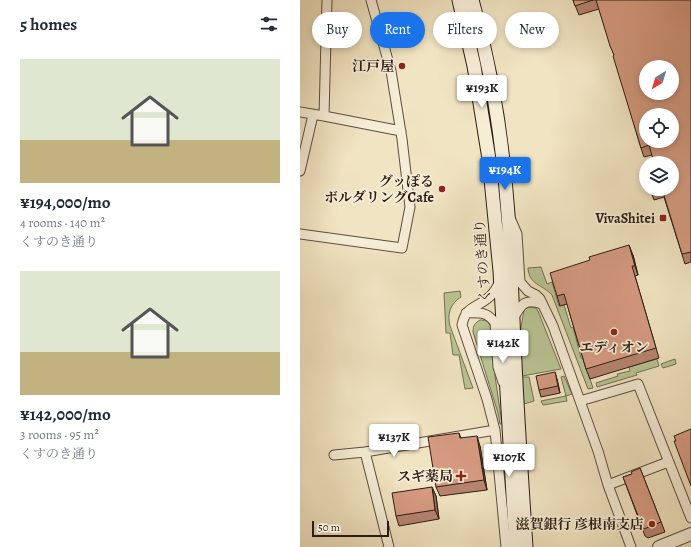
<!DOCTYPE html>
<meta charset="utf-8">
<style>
:root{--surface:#fff;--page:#f6f6f7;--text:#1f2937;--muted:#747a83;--accent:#1a73e8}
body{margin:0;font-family:Alegreya,"Noto Serif JP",serif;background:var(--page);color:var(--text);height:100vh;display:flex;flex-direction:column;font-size:15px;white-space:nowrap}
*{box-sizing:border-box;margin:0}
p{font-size:13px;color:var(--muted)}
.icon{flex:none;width:22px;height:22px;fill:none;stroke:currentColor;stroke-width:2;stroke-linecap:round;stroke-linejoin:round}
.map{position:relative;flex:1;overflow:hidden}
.sheet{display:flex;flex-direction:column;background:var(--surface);width:300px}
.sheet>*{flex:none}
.top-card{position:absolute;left:12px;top:12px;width:319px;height:36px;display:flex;gap:8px}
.needle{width:26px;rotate:218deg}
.tools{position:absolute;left:339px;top:60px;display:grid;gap:8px}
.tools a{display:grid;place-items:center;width:40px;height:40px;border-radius:50%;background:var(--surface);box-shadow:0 2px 6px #0003;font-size:20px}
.scale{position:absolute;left:12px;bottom:10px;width:77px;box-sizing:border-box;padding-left:4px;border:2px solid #2c1c13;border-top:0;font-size:11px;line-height:14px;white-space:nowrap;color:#2c1c13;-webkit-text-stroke:3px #f6edd7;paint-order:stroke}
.price{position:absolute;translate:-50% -34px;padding:0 9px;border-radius:4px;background:#fff;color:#222;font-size:13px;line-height:26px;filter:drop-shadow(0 1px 2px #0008)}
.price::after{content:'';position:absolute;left:50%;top:24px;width:12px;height:9px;margin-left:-6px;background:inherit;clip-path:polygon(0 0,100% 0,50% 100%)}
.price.selected{background:var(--accent);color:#fff}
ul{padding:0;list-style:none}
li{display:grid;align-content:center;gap:8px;height:212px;padding:0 20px}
li span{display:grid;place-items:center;height:124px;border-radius:0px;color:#555}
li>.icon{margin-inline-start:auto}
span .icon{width:72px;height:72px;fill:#fffc;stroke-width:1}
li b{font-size:17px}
h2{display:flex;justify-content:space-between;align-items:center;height:48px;padding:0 20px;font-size:17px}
.chip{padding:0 14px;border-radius:18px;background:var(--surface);box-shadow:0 2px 6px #0003;font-size:14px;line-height:36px}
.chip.selected{background:var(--accent);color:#fff}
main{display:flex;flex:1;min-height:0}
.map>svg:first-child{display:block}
</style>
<main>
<section class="sheet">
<h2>5 homes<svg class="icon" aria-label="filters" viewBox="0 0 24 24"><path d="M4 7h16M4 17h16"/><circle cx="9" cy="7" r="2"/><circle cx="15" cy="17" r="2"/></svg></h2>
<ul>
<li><span style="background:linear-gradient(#dfe7d0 65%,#c2b280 0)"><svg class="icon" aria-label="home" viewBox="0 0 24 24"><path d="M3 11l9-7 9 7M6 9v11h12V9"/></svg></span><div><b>¥194,000/mo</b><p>4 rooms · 140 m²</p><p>くすのき通り</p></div></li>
<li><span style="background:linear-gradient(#dfe7d0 65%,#c2b280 0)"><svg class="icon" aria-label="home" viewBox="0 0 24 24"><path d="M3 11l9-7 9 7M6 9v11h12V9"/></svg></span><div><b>¥142,000/mo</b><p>3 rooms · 95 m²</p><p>くすのき通り</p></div></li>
</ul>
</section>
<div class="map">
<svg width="391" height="547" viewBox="0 0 391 547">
<rect width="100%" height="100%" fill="#f1e4c2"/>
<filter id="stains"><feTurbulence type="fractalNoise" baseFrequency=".005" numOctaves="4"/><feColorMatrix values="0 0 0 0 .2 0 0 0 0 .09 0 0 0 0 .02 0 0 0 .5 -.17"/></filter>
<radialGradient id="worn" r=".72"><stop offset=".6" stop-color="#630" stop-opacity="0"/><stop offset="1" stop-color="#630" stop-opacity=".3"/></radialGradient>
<path fill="#b9c494" stroke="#727054" d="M241,267l6,17 5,-2 7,24 5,-1 7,23 2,-1 8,31h2l10,30 -5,1 -36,-94c-10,-11 -23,-10 -24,-27z
M160,291l1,6c-11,7 -14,17 -11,29l23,62 -8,1 -6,-34h-6l-3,-22h-4l-2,-40z
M229,307l7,1 2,3 23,58 -39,7 -2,-43 4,-23z
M180,320c7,0 9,2 11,8l3,41 8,55h-2l-2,-11 -25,-81c0,-7 2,-9 7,-12z
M357,359l2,7 -23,7 1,2 -40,12 -1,-4 22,-7 -1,-2 13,-3 -1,-4z
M375,359l1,5 -13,4 -2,-4z
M264,376l8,18 -6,2 1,5 -24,4 -2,-4 25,-5 -5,-19z
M222,377h7l5,24 -10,3z"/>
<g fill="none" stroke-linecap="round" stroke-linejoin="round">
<g stroke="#5d4e3f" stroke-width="11">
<path id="minor" d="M0,112l24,4 3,-116
M24,116l77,15
M0,171l13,-56
M211,220l6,14 3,48 8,9 8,4 4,4 13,27 45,125 10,34 23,62
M0,234l102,14 8,-41 -8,-68 -11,-68 -20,-71
M200,282c-4,6 -6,12 -12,16 -13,11 -22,8 -26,27l25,74 8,31 11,117
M166,313c13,-1 22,-1 29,10l3,44 5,15
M213,319c8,-15 12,-21 29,-15
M280,401l58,-17 53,134
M34,455l31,-3
M308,485l60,-23
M89,547l-24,-95 130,-22"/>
</g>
<g stroke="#5d4e3f" stroke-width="14">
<path id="tertiary" d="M359,547l32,-13"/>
</g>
<g stroke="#2c1c13" stroke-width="15">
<path id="secondary" d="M159,0l15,66 15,93 11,112 16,276
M172,0c19,67 31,144 36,214 3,36 3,71 5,106 3,76 8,151 13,227"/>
</g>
<use href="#minor" stroke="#f6edd7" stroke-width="9"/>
<use href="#tertiary" stroke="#f6edd7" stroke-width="12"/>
<use href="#secondary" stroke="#f6edd7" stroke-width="13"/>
</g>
<path fill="#b7846f" stroke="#2c1c13" d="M273,0h118v262l-6,2 -21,-67 -10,3 -4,-11h22l-20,-34 -8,2 -3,-9 -27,-93 -15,-46 -20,6z
M333,255l5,20 -3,1 24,82 -69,21 -4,-10 -19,-65 -7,2 -3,-10z
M257,379l3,14 -19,4 -2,-7z
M159,433l2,5 19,8 7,44 -47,6 -4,-9z
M340,468l25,64 -17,6 -3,-2 -22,-59 9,-3z
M132,487l4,9 3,23 -40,7 -3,-10z"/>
<path fill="#956c5a" stroke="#2c1c13" d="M329,245l4,10 5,20 -3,-9z
M255,372l2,7 3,14 -2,-7z
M177,436l3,10 7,44 -3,-10z
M132,487l4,9 3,23 -4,-9z"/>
<path fill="#d59a81" stroke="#2c1c13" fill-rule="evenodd" d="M273,0h20l-18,6z
M296,0h95v252l-9,2 -20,-65h10v-26h-18l-5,-18 -8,3 -28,-92 1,-1 -4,-9zM346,67h26v26h-26zM346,115h26v26h-26z
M329,245l6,21h-3l24,82 -70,21 -22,-75 -7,2 -7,-23 40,-13 -1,-3z
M255,372l3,14 -19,4 -3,-14z
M391,429v57l-17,-45h2l-2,-5z
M159,433l1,5 17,-2 7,44 -48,7 -8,-50z
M340,468l21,54 -17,7 -2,-3 -19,-49 9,-3 -1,-2z
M132,487l3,23 -39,6 -4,-23z"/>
<g fill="#8f2418" stroke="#f6edd7" stroke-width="1.5">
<circle cx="102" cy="66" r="4"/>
<circle cx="142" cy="189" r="4"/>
<rect x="359" y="214" width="8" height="8" rx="2"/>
<circle cx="314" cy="332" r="4"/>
<path d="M159 470h4v4h4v4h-4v4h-4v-4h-4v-4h4z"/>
<circle cx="352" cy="524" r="4"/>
</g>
<g text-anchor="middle" stroke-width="3.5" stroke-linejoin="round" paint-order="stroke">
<g font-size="14" font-weight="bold" fill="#2c1c13" stroke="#f6edd7" text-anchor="end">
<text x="94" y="71">江戸屋</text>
<text x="134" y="186">グッぽる<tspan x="134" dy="16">ボルダリングCafe</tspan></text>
<text x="355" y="223">VivaShitei</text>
<text x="314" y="352" text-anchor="middle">エディオン</text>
<text x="153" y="481">スギ薬局</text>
<text x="344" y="529">滋賀銀行 彦根南支店</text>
</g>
<g font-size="14" fill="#2c1c13" stroke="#f6edd7">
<text transform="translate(182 261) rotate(-94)" y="5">くすのき通り</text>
</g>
</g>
<rect width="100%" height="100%" filter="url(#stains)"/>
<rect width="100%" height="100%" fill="url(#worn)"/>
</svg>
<div class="tools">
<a><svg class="needle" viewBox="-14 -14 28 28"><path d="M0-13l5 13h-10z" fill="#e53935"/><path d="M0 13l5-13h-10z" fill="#747a83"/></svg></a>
<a><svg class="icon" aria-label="locate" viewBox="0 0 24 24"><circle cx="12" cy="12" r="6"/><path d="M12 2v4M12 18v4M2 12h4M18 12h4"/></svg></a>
<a><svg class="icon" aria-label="layers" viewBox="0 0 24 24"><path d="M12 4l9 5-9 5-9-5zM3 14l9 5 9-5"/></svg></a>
</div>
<div class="scale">50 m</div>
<b class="price" style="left:182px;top:109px">¥193K</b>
<b class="price selected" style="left:205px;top:191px">¥194K</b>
<b class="price" style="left:203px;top:364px">¥142K</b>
<b class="price" style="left:94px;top:458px">¥137K</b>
<b class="price" style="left:209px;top:478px">¥107K</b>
<div class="top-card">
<a class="chip">Buy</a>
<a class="chip selected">Rent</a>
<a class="chip">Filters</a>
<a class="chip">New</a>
</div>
</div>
</main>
